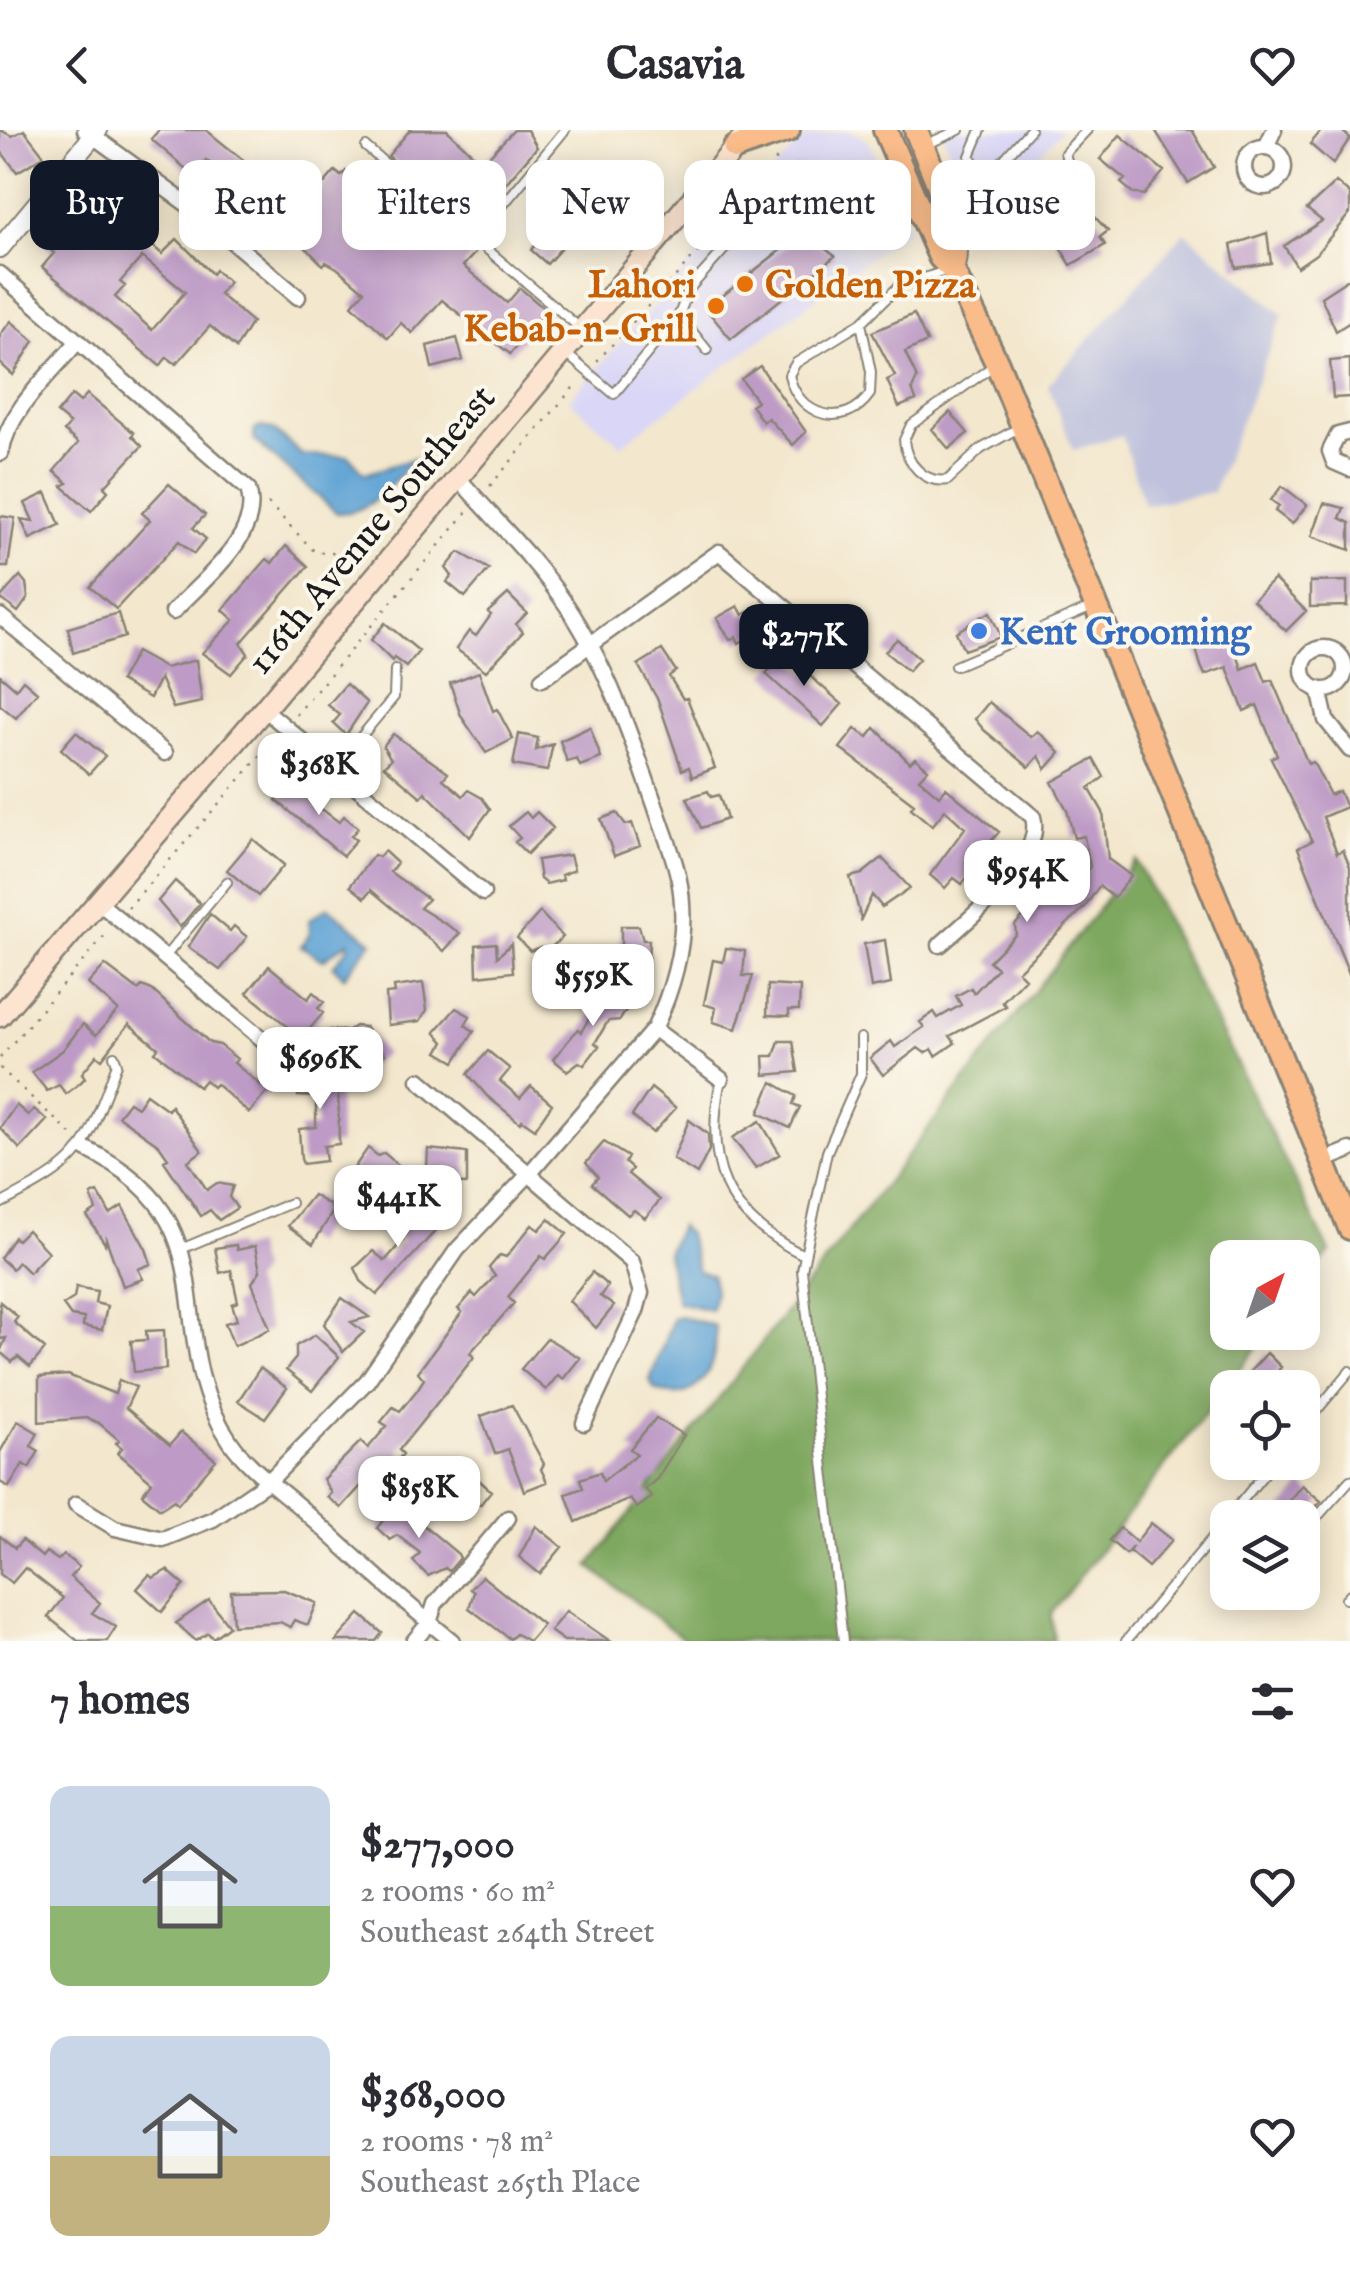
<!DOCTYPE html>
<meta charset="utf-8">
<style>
:root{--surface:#fff;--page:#f7f7f7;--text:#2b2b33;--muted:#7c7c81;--accent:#111827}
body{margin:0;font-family:"IM FELL English",serif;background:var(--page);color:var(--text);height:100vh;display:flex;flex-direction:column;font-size:38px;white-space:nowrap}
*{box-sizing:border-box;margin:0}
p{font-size:32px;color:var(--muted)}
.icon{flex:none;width:55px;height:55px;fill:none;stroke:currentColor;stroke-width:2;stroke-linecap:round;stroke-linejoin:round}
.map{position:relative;height:1511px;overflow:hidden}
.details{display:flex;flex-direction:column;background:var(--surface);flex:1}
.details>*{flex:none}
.hud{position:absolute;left:30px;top:30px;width:1290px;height:90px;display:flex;gap:20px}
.needle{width:65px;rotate:40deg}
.controls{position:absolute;left:1210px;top:1110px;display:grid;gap:20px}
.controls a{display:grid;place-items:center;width:110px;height:110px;border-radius:20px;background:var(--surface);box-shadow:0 5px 25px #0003;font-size:50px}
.price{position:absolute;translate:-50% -85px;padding:0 22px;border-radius:20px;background:#fff;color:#222;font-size:32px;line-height:65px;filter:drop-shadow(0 2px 5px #0008)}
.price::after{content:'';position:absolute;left:50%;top:60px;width:30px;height:22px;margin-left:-15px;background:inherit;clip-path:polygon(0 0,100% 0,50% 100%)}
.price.active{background:var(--accent);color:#fff}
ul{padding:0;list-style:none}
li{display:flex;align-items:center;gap:30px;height:250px;padding:0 50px}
li span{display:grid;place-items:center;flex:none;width:280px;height:200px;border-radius:20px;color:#555}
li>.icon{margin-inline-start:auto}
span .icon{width:120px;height:120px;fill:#fffc;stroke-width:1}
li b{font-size:42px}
h2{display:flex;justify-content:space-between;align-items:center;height:120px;padding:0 50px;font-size:42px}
.tag{padding:0 35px;border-radius:20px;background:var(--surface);box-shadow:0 5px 25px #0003;font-size:35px;line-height:90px}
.tag.active{background:var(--accent);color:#fff}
header{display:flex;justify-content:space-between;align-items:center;height:130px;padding:0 50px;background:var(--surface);font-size:45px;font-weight:800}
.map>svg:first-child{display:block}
</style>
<header><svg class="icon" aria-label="back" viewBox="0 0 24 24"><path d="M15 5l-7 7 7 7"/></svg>Casavia<svg class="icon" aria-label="heart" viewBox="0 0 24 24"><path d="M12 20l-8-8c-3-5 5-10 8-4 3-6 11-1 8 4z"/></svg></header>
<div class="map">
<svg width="1350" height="1511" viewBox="0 0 1350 1511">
<rect width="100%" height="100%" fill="#fbf7ec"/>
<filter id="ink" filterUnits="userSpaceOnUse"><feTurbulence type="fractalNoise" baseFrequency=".01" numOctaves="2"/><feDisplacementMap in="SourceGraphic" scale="20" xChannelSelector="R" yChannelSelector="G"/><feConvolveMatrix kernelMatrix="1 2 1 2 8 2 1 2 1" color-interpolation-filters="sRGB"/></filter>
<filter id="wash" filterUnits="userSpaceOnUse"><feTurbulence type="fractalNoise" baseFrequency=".0048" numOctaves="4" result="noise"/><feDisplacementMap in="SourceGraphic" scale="40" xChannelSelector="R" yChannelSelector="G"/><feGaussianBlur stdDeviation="2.25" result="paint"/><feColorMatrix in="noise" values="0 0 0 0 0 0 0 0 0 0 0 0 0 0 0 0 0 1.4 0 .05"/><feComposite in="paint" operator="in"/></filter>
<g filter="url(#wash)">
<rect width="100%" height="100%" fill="#f3e7cd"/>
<path fill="#d9d6f7" d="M942,0h120l-85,96z
M839,1l16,2 15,10 38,86 -287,216 -52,-45 226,-253 10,-8z"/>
<path fill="#c0c2dd" d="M1185,102l98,83 -70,177 -69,13 -22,-70 -49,15 -25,-65z"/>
<path fill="#7ea75e" stroke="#4d623d" stroke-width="2.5" d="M1136,730l194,392 -27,36 -1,-30h-74v74l40,1 -217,281 3,27h-368l-97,-75z"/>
<path fill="#5fa3d4" stroke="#3e6078" stroke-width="2.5" d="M260,297l13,2 29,26 47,1 16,18 48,-15c-20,23 -42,56 -76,54l-83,-73v-9z
M328,777l44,35 -28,35 -11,-11 15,-18v-6l-25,18 -22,-14 9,-13 -1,-13z
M679,1096l9,8 10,37 14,4 3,18 -4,17 -34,-8 -10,-49z
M680,1186l35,10c5,37 -16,84 -61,63l-4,-9 23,-62z"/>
<g id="blocks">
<path fill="#be9bc6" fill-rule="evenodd" d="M0,0l12,6 12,-6 20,26 -27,16 -17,-22z
M159,0h47l97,78 32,-37 6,5 5,-5 14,12 18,-16 19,16 -12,15 33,34 16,-18 41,39 -12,13 44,37 13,-15 27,23 -37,43 -68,-54 -30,33 -11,-10 -13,15 -36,-33 12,-14 -27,-23 -11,-6 -3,3 -46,-46 -11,14 -38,-31 11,-15 -33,-27 -13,15 -42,-36z
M410,0h37l31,29 -24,30 19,16 -11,13 -74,-62z
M514,0h13l10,17 -37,43 -25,-19z
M1155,0h37l22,37 -26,16z
M1322,0h19l9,8 -17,26 -23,-20z
M1120,5l44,36 -20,24 -11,-2 -12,-10 4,-4 -25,-20z
M795,37l57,5 -1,15 -8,5 6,10 -1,15 -57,-6 1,-12 8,-10 -6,-7z
M1336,52l14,12v19l-34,41 -19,13 -13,-21 38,-25 -15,-12z
M111,56l42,37 -12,13 21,18 15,-15 35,35 3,-4 14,12 -10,12 33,28 -16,26 -26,-22 -34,38 -9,-7 -7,9 -118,-99 12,-14 -12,-10 45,-53 12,10zM142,127l43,35 -33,38 -37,-33 10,-11 -5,-4z
M562,85l16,14 -31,35 -16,-14z
M1093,85l15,16 -8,6 5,8 -34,20 -17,-27z
M811,96v12l24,18 -104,83 -25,-30z
M1267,103l4,30 -35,5 -5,-23z
M1350,148v44l-14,9 -15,-34z
M914,184l13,28 -22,10 12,26 -5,11 4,11 -17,7 -12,-27 8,-4 -23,-44z
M11,191l23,20 -21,34 -13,-12v-28z
M457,208l6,22 -31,8 -5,-22z
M1350,229v38l-17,1 -3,-37z
M760,236l46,66 -13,13 -25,-27 -5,4 -12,-17 6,-4 -16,-22z
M87,264l47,39 -2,3 10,10 -38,41 4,4 -17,20 -29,-25 6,-3 -14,-12 24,-28 -14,-12 6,-7 -13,-11 15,-18 8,7z
M950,282l18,21 -19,16 -17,-20z
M169,354l36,31 -12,13 13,11 -12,15 -15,-13 -63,68 -26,-22 60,-67 -8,-7z
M1282,356l25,19 -15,19 -17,-13 4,-5 -8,-6z
M46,363l14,32 -30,14 -9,-20 12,2 -8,-18z
M1324,373l20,5 -4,10 10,5v27l-38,-14z
M0,386l15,2 -7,49h-8z
M286,416l22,20 -67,77 7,11 -17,20 -29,-21 32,-33 -11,-10 44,-51 5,4z
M459,422l30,17 -24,28 -18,-15 5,-6 -6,-8z
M20,446l6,7 2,15 -10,14 -18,-14z
M1274,449l32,32 -20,20 -33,-31z
M1347,451v25l-37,1v-25z
M508,464l19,19 -11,11 7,8 -37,39 -30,-22 13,-18 7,5 15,-21 -3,-3z
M738,476l5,9 5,-3 11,19 -20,12 -3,-6 -6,3 -13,-22z
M990,482l11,25 -37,13 -8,-18z
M118,483l7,24 -52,16 -5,-25z
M385,493l34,28 -13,16 -12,-9 -2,3 -21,-21z
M1228,497l14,42 16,-7 8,20 6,-2 36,84 5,-2 17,33 9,-4 7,16 -23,10 14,36 6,-3 7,17v109l-52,-128 14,-7 -41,-83 6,-3 -20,-50 -13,6 -17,-44 -22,8 -4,-9 -8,-27z
M897,509l22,20 -11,12 -23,-19z
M662,520l14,21 -7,5 14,23 4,-1 28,70 -23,9 -3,-10 -7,3 -24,-70 -20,-35z
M136,522l29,16 31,-8 6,42 -29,6 -13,-30 -10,20 -30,-17z
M784,523l58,51 -19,22 -57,-52z
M479,542l14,39 4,-2 16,30 -27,14 -25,-37 -11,-33z
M0,545l16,14 7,-9 14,12 -21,26 -16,-13z
M346,554l21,19 -21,32 -13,-12 7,-8 -12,-10z
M989,572l42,35 6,-6 15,13 8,9 -14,16 -7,-13 -10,11 -45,-37 -9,-11z
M590,597l11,31 -21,8 -3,-7 -10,3 -7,-21z
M875,598l35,35 5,-5 13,11 -9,10 20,17 7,-8 53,44 -8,9 4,4 -33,39 -8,-6 -9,10 -15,-13 35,-47 -20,-18 -13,16 -21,-18 3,-4 -74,-56 15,-19 13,8z
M76,602l29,24 -16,18 -28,-25z
M393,604l55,39 -5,6 20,17 5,-6 14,8 8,11 -20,28 -45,-45 -4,5 -37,-31 7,-7 -8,-13z
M519,604l19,4 -2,12 17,-6 -6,27 -34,-6z
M1094,629l10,18 -15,11 14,24 5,47 23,17 -17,22 -15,-12 -14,21 -67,64 7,7 -23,24 4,4 -56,30 5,7 -19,13 -4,-7 -7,4 -7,-5 -35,27 -13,-17 21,-17 4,6 29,-20 -4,-5 14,-10 4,6 23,-13 -5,-9 15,-8 3,5 23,-25 -8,-7 27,-27 -1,-9 20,-21 13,-13 7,7 11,-10 4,4 20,-25 -6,-31 -10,2 -7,-28 -15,-28z
M290,654l11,9 7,-6 13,11 -5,7 23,17 5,-6 14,12 -7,8 5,4 -13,16 -67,-56z
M708,661l3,6 8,-2 8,24 -26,9 -14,-30z
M526,682l5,6 6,-6 16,16 -26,26 -12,-12 5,-4 -11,-12z
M617,683l9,12 6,-2 8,23 -26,10 -13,-37z
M253,709l31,26 -26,31 -31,-26z
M384,721l13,12 -7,9 38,27 -8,9 40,25 -16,18 -73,-61 -6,8 -15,-12 24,-31 5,2z
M570,725l4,15 -13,5 2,5 -17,4 -6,-5 -3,-19z
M882,728l28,30 -28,19 -10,-12 -11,24 -11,-42 12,-3z
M175,751l25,22 -20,24 -22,-26z
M540,782l23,25 -18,16 -5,-6 -10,4 -13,-13z
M210,784l20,17 4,-5 13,11 -27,33 -32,-23z
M621,796h18l4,14h6l-1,25h-27z
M885,810l6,44 -20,4 -7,-44z
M496,813l1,14 14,-13 2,28 -36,4 -1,-31z
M726,818l19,3 -2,25h10l-17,53 -23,-7 3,-14 -12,-4 9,-44 10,2z
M105,835l33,25 4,-4 10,4 58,53 10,2 17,14 -3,4 34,28 -19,22 -33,-29 -3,3 -8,-7 -6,7 -44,-35 3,-4 -29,-24 -27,35 -5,-4 -15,18 3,5 -5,5 -14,11 -7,-9 -12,6 -15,-19 31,-22 20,-26 13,11 22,-25 -30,-26z
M269,836l39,33 5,-7 11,10 -6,6 5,5 -21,25 -55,-45z
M423,853l4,27 -7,11 -32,4 -2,-31 9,-1 -1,-6z
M609,855l24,14 -13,21 -12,1 -13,22 4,3 -15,19 -5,-3 -12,9 -14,-12 25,-30 3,3z
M768,855l32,2 -1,23h-10v6l-22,-1z
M456,878l14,8 -5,9 9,6 -19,31 -17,-10 6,-10 -9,-10z
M355,896l10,1 20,27 -15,12 -8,-12 -11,7 -20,-31 17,1z
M779,911h14l5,31 -33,3 -1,-19h10z
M488,921l22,18 -10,12 20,17 11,-12 21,18 -17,25 -13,-9 -2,3 -33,-27 -19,-22z
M300,937l38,2 1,75 -15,2 2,15 -23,3 -2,-5 -2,-30 17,-2v-30l-18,-1z
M772,952l24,14 -3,8 7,3 -10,21 -31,-15z
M651,958l25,20 -23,25 -21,-17z
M146,964l22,16 3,-4 31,45 -14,10 19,29 10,-7 16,3 -4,11 8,11 -18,12 -9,-10 -9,6 -37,-55 4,-3 -9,-13 -41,-29 11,-14 8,5z
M16,975l12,10 6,-6 13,11 -27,29 -20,-21z
M689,990l19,14 1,16 -12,24 -24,-15z
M760,991l20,33 -24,14 -24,-30z
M604,1012l24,15 -3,6 7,6 -4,5 32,26 -15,18 -11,-8 -6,5 -36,-31 6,-7 -12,-14z
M368,1018l10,8 6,-3 19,16 -11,15 -9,-6 -10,14 -24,-17z
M428,1019l39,4v31l-30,-1 1,-15 -11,-1z
M98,1062l12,22 12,-8 24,43 5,15 -13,5 5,10 -20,7 -17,-47 -1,5 -18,-28 9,-6 -5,-15z
M313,1065l18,11 1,7 -19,31 -25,-18z
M419,1073l18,15v11l-60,66 -16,-14 -6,-13 18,-17 12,10 18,-21 -10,-8z
M549,1089l18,15 -22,25 -4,-3 -33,41 6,6 -44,50 4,4 -75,93 4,4 -19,22 -8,5 -6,-5 -29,32 -14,-11 4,-4 -8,-14 38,-38 7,7 19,-22 -6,-4 12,-15 7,4 17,-21 7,-11 -6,-7 44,-60 -4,-3 14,-16 4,4 19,-21 -6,-8 11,-13 6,2 26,-32 7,5z
M27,1100l21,22 -19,21 -11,-11 -6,7 -12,-11 14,-21 3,3z
M236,1115l1,5 18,-4 5,25 -8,12 18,46 -36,17 -9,-23 12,-3 -5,-16 6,-2 -7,-32 -11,3 -5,-25z
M592,1142l16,14 -8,10 14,10 -18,22 -27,-27z
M76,1157l21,4 -2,12 12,3 -5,24 -19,-4 1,-8 -13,-2 -8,-11 11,-7z
M342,1168l27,19 -18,5 13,10 -21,20 -19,-28z
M0,1172l18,15 -4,5 31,27 -15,18 -12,-10 -6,5 -12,-10 6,-14 -6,1z
M164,1200l2,39 -32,3 -3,-31 16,-1 -1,-9z
M315,1205l24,22 -27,34 -26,-21 10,-12v-12z
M547,1208l33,20 -17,21 -5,-4 -12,15 -25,-21z
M1267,1223l14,14 -16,21h-11l-10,-10z
M260,1238l27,20 -22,30 -27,-17z
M68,1245l47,19 4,-14 17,7 -10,21 44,37 11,-13 35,28 -38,44 -4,-4 -14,9 -18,-15 10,-12 -34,-29 4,-5 -6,-5 3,-3 -20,-17 -12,-5 -48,4v-45z
M512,1275l32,59 -3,5 6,13 -23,9 -16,-42 -13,5 -14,-38z
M656,1288l28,17 -27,44 -12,10 7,8 -15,11 -7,-9 -54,23 -10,-28 17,-6 -3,-9 20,-7 3,9 34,-27 -7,-5z
M18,1291l20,12 -7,13 8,5 -10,17 -6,-4 -14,23 -9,-5v-30z
M468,1340l23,21 -11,14 -9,-5 -9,10 -16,-14z
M1302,1355l19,16 -19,21v-4h-27z
M397,1373l61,51 2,4 -11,13 -4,-3 -17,8 -15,-15 7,-8 -23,-18 -7,5 -13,-12z
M1151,1393l21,17 -24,27 -19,-16 4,-5 -7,8 -17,-14 11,-12 16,14z
M536,1396l26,21 -22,27 -21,-17z
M0,1406l15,12 7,-8 20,17 4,-5 12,8 6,-5 15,12 -9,10 30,26 -8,10 24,14 -9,14h-29l-30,-24 15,-19 -38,-30 -13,15 -12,-9z
M167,1440l17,15 -22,27 -25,-23 12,-14 4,3z
M482,1446l61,49 -14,16 -13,-7 -6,5 -41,-31 5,-16 -4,-3z
M284,1460l33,13 -9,22 -14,-5 -4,7 -10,-5 -47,3 -2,-34z
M209,1470l20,26 -16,12 -5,-5 -12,8 -20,-18z
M566,1481l44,30h-46l-14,-10z
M360,1484l22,19 -6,8h-40z"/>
</g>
</g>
<g filter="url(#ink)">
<use href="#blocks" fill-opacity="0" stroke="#888274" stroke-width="2.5"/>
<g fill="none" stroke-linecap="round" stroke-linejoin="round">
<g stroke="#888274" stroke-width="12">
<path id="service" d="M981,0l-11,26 8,14 12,5 40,-45
M927,14l32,-14
M366,17l214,181
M705,58l42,36
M850,64l27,10 37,-1
M959,103c15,-3 23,-9 36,-15 30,-13 61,11 81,-23l-11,-42 22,-23
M475,109l90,-109
M679,185l28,35
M861,193l10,49 -1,22c-25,36 -72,23 -81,-19l7,-12 65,-40 37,-36 50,-17
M564,222l50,42 65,-79 10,-26 58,-65 46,-35
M993,236l-82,59 -7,15c2,23 20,44 44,40l33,-31 39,-22
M955,536l137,-59
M335,638l59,-71 1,-27
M164,828l63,-76
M721,949c-18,85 4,138 83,176
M0,1074c87,-45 83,-51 117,-140l-3,-8
M181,1119l110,-46
M1302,1298l48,-57
M1228,1388l46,-56
M1302,1404l48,-54
M1346,1469l4,-5
M843,1511l-41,-371 25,-118 34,-78v-36
M1126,1511l102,-122"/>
</g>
<g stroke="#888274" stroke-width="19">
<path id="minor" d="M85,0l110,80 103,87
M1266,17l8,-17
M1244 37a20 20 0 1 1 40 0a20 20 0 1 1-40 0Z
M0,144l248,215c16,46 -47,92 -75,123
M1350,302l-12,3 -8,16 4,11 16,7
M1,323c8,-44 49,-78 77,-112
M0,486l165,137
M1303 539a21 21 0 1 1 42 0a21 21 0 1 1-42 0Z
M542,549l177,-127 314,265c12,42 -63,101 -93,128
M1319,559l7,31 24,30
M264,579l219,184
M97,771l177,148
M654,899l67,50
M419,950l213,182 9,31 -5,18 -52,112
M84,1018c154,74 72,183 146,293 18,27 48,47 72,68 49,45 98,90 150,132
M1323,1031l27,-11
M76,1374l39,24 48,11 50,-20 56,-38 98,-100 90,-131 73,-77 124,-144c19,-40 31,-81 28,-125 -1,-33 -16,-65 -26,-96 -24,-69 -48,-141 -89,-202 -31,-46 -72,-86 -109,-128
M414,1511l15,-18 6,-19 73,-86"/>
</g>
<g stroke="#888274" stroke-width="22">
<path id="tertiary" d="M0,118l98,-118"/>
</g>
<g stroke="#888274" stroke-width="25">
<path id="secondary" d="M0,886l264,-307 486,-579"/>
</g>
<g stroke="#888274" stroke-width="28">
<path id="primary" d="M885,0l55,127 12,12 45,94 353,865
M916,0c13,35 50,105 36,139
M735,18l53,-18"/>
</g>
<path stroke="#888274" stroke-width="2.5" stroke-dasharray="2.5 8" stroke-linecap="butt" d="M742,72l39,-48
M597,231l127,-137
M490,356l88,-104
M268,373l47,49 45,3 7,5
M296,585l172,-204
M128,778l146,-168
M0,928l107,-125
M0,938l72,67"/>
<use href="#service" stroke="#fff" stroke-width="8"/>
<use href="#minor" stroke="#fff" stroke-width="14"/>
<use href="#tertiary" stroke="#fff" stroke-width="18"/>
<use href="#secondary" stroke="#fde4d0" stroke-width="20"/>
<use href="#primary" stroke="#f9bc8a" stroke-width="22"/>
</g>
</g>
<g fill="#e8710a" stroke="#fbf7ec" stroke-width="4">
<circle cx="745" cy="154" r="10"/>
<circle cx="716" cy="176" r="10"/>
</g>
<circle fill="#3f7fe0" stroke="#fbf7ec" stroke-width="4" cx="979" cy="501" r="10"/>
<g text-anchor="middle" stroke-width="8" stroke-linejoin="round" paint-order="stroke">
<g font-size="38" font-weight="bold" fill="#c56008" stroke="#fbf7ec" text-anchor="end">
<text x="696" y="167">Lahori<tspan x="696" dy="44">Kebab-n-Grill</tspan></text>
<text x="765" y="167" text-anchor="start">Golden Pizza</text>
</g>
<g font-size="38" fill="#1c1c1c" stroke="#fbf7ec">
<text transform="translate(370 399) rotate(-50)" y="13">116th Avenue Southeast</text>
</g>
<g font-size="38" font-weight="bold" fill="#366cbe" stroke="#fbf7ec" text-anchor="start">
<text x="999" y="514">Kent Grooming</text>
</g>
</g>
</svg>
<div class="controls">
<a><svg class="needle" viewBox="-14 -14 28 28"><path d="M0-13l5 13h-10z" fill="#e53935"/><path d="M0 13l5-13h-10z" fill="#7c7c81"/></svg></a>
<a><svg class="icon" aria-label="locate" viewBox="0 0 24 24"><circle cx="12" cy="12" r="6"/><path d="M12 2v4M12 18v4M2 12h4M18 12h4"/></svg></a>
<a><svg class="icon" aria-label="layers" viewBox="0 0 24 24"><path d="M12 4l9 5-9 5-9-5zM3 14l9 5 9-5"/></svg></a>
</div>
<b class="price active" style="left:804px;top:559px">$277K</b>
<b class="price" style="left:319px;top:688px">$368K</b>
<b class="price" style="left:1027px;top:795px">$954K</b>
<b class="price" style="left:593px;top:899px">$559K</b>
<b class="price" style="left:320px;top:982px">$696K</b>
<b class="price" style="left:398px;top:1120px">$441K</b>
<b class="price" style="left:419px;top:1411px">$858K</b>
<div class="hud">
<a class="tag active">Buy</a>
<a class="tag">Rent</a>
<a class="tag">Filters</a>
<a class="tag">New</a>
<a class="tag">Apartment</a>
<a class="tag">House</a>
</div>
</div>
<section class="details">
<h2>7 homes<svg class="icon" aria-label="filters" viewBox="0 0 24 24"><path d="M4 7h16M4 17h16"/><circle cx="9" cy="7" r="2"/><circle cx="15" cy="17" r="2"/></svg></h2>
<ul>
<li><span style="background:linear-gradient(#c9d6e8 60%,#8fb573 0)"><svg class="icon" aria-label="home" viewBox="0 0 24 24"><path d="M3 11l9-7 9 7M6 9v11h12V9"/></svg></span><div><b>$277,000</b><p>2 rooms · 60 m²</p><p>Southeast 264th Street</p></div><svg class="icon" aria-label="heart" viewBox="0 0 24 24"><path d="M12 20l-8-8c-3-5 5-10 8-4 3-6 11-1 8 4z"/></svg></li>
<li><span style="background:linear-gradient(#c9d6e8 60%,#c2b280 0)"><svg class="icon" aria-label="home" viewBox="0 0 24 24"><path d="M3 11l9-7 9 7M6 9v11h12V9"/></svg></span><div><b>$368,000</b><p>2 rooms · 78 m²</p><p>Southeast 265th Place</p></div><svg class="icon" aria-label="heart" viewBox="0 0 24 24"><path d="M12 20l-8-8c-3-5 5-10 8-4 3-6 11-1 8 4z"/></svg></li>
</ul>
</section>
